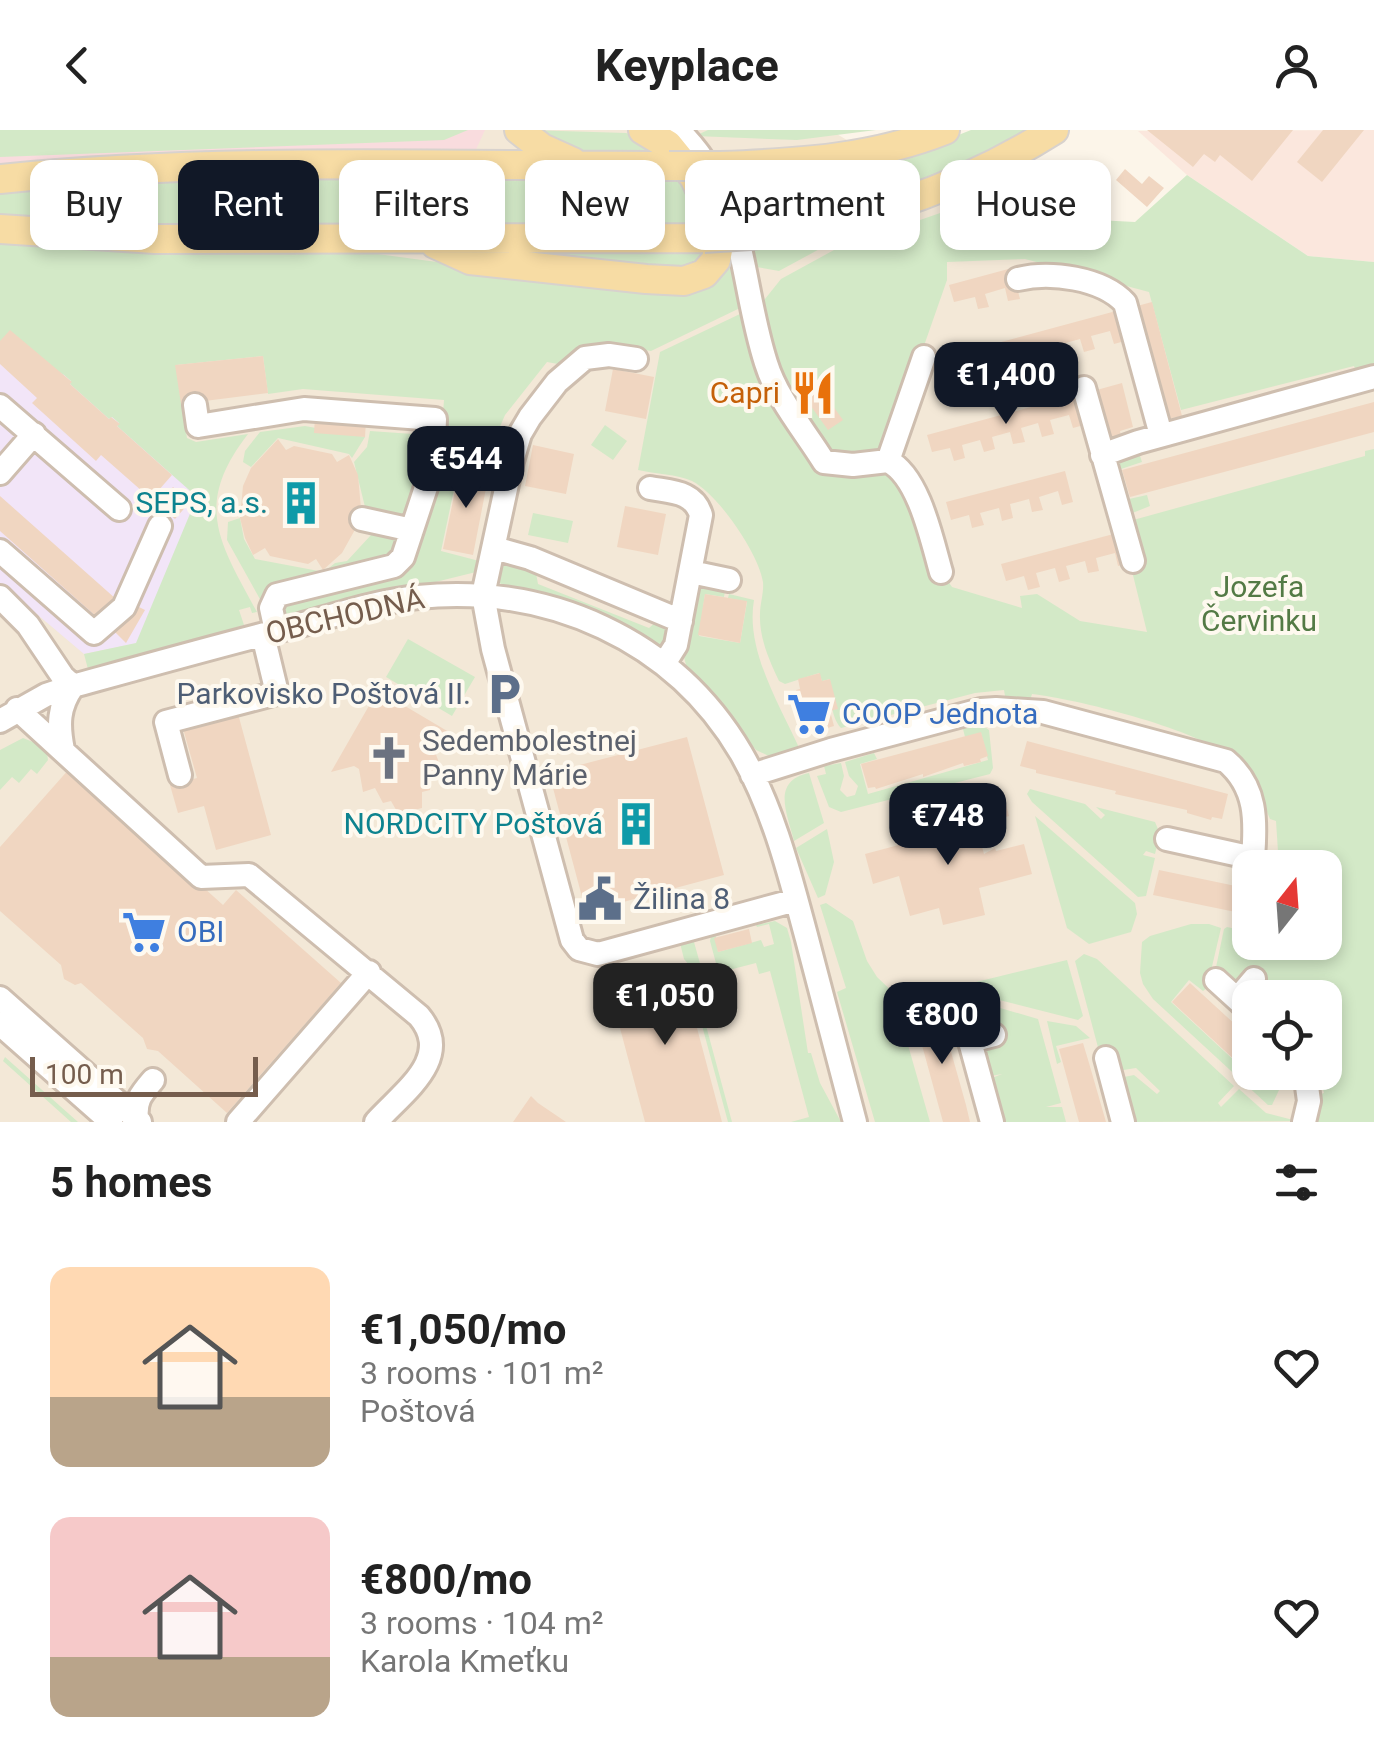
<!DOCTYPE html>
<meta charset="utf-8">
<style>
:root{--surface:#fff;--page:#f6f6f6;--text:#222;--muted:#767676;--accent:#111827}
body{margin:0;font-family:Roboto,sans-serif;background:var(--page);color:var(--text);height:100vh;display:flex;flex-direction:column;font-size:38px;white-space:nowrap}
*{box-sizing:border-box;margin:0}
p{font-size:32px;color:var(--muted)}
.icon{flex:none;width:55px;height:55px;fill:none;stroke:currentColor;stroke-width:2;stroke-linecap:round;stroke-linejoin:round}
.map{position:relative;height:992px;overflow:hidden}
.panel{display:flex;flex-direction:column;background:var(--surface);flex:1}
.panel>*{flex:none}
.hud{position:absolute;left:30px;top:30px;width:1315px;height:90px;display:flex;gap:20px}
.needle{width:65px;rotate:17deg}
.controls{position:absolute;left:1232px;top:720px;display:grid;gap:20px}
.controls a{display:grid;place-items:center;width:110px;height:110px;border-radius:20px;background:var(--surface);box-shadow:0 5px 15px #0003;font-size:50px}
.scale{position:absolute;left:30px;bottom:25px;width:228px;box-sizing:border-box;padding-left:10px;border:5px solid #755d4d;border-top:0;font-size:28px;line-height:35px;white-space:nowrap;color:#755d4d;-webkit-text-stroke:8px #fef9ef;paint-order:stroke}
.price{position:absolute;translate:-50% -85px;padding:0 22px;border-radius:20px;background:var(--accent);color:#fff;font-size:32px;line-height:65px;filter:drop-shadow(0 2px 5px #0008)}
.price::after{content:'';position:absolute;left:50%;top:60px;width:30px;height:22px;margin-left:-15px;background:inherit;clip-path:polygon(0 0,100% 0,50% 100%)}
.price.active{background:#222;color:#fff}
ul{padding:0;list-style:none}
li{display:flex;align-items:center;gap:30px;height:250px;padding:0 50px}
li span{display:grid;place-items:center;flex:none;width:280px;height:200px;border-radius:20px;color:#555}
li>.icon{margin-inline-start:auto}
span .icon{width:120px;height:120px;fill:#fffc;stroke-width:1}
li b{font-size:42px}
h2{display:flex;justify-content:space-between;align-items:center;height:120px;padding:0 50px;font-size:42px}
.chip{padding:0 35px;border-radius:20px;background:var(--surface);box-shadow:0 5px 15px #0003;font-size:35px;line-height:90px}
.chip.active{background:var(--accent);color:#fff}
header{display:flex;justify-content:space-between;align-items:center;height:130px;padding:0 50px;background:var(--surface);font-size:45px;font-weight:700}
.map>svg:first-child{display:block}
</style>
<header><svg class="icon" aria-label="back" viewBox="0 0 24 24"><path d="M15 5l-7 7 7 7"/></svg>Keyplace<svg class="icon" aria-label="person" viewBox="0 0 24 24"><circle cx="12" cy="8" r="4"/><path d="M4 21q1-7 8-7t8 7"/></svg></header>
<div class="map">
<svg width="1374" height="992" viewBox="0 0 1374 992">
<rect width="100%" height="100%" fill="#fcf5e9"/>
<path fill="#f3e8d7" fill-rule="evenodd" d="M0,0h830l219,130 325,37v825h-1374zM1250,738h75v74h-75zM1250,868h75v74h-75z"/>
<path fill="#fbe7dd" d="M1374,0v132l-66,-6 -121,-81 -49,-44z"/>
<path fill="#f2e5f8" d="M0,204l222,138 -74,169 -64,13 -84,-71z"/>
<path fill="#f9dcde" d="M0,0h485l-12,26 -473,10z"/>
<path fill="#d3e9c7" d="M0,0h468l-24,10 -444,17z
M528,0l98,3 18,6 20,14 -79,2z
M708,0h168l-79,10 -102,-4z
M971,0h65l-48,27 -132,49 -112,17 -23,-45 220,-36z
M1187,45l121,81 66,6v110l-16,4 -4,-10 -173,44 -32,-118 -124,-33 -78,3v18l-62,177 58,117 9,13 70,21 -2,-12 17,-2 43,27 67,11 -17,-69 -4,-41 239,-66v-5l9,-2v673h-56v-27l6,-2 -5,-20 6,-1v-74h-75l-35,-26 9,-43 3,-2 23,5v10h75v-74l-46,-1 -3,-46 -6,-2c-8,-21 -26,-50 -44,-64 -33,-27 -150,-56 -194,-61l-3,10 -23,-2 -2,-12 -29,3 -134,35c-11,-12 -10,-33 -11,-49l-8,2 -3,-8 -34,11 -6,-3c-10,-21 -20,-44 -19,-67 0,-10 4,-22 3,-32 -4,-28 -45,-88 -71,-101 -15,-7 -37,-7 -54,-11l22,-118 101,-48 20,-25 53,-29 109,-38 192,10z
M205,47l479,2 25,49 -505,2 -204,-10v-32z
M896,90l-69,25 -48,26 -28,-5 -3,-18z
M0,109l370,14 119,16 192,19 55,-39 9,49 -5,10 -89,43 -39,-7h-23l-31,20 -11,-2 -42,53 -6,14 9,9 -5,31 -25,-5 -19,2 -18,85 42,11 -7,10 -186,46 -7,-5v-9l110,-31 46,-107 5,-66 -141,-11 -35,5 -5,-38 -87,9 11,73 9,4 52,-8c-55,71 -29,108 9,178l-5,1 -2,-6 -11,3 5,15 -10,3 -1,6 -144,39 -5,-19 52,-11 61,-146 -80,-71 2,-3 -7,-6 -3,2 -39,-35 1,-3 -7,-6 -64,-34z
M447,118l228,4 36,-1 -23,21z
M415,293l9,5 2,29 -18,54 -9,5 -33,-5 -12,-49 13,-15 3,-16 43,3z
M605,295l22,16 -14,19 -22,-15z
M305,296l60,11 -13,21 -3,-4 -71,-16 -27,29 -8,-5 2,-11 15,-19z
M1124,322l3,7 13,-3 2,6 -21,7 8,30 18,-4 3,11 -25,10 -14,-53z
M533,383l40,8 -5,22 -40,-8z
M240,388l4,21 11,20 69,13 11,-9 12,-2 24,-26h21l5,4 -5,19 -119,28 -12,15 -34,-61 1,-18z
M513,432l23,11 2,11 111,44 8,-7 11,3 -1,17 -11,5 -107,-48 -46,-12 -6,-6 3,-14z
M696,457l29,4 -1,6 -19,-3 -6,42 41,7 7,-41 -19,-4 1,-4 25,6c-9,51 27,107 47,152l-28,6 -17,-8 -70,-85 -3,-12z
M408,509l67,38 -23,39 -66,-39z
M982,595l7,5 4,38 -3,6 -149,38 -12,-5 -12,-31 9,-2 -2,-8 17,-3 3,13 -4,14 7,7 8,-2 3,-9 -9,-10 -4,-14 29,-9 3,6 -17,5 8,30 120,-34 -7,-27 -16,4 -2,-8z
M23,608l15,6 9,9 1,7 -11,14 -6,-5 -12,14 -7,-6 -12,13v-40z
M809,643l15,50 -30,18c-7,-28 -23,-60 15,-68z
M1030,659l55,15 16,15 4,-4 -9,-8 59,15 5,12 -5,20 -9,-3 -3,4 12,3 -9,38 -8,1 -106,-95 -5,-8z
M1035,686l100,87 2,11 -6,18 -42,12 -22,-16z
M827,699l7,33 -9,33 -7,3 -22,-50z
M826,773l27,18 14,40 10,16 23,22 -2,11 32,112h-55l-38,-130 9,-4 -26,-83z
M775,791l12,7 4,14 17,111h3l9,30 21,39h-50l18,-5 -39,-146 -11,3 -3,-11 -31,8 3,11 -8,-4 -10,-37 2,-9 3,-2 3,22 43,-12 3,7 10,-3 -5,-20 -12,3 -1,-2z
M1191,794h18l12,4 -14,60 -4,3 -14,-11 -18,22 93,86 14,-15h9l-15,32h-4l-115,-106 -10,-15 -3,-11 2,-31 8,-6z
M679,809l15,3 12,43 -22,-26z
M1084,824l13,5 137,127 -16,17 3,4 18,-18 27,24 31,8 -169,1 -9,-44 15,-3 23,19 3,-3 -24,-23 -19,3 -18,-20 -24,-90z
M1067,830l16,56 -5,4 -106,-27 -3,-4 3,-6z
M686,836l21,23 4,15 -10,3 31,115h-4z
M935,860l10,2 9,31 -11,3 -5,-17 -23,6 4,18 -7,2 -5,-31z
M966,868l72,21 23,84 -15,4h16l4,15h-67l-7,-44 10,-4 -11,2 -7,-41 -25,-21z
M1047,891l29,5 14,12 -34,8 5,16 -4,2z
M5,927l73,65h-7l-68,-61z"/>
<path fill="#f0d6c1" d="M1147,0h146l-41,51 -32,-26 -5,7 -11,-8 -11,13z
M1323,0h41l-42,52 -25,-20z
M1125,39l17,15 7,-8 15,12 -17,19 -31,-27z
M1012,138l8,31 -12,2 -3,-13 -20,6 4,13 -11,2 -3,-12 -21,5 -5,-17z
M1152,172l30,114 -15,3 -30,-113z
M1116,181l9,30 -11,3 -4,-13 -19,5 4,13 -11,3 -4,-13 -18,5 4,14 -12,3 -3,-14 -19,5 3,13 -4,2 -7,1 -3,-14 -18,5 3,14 -10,3 -4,-13 -19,5 4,13 -11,3 -3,-13 -21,5 -4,-17z
M10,200l62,52 -2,2 39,35 2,-2 9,7 -3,2 55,49 -21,24 -50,-44 -5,6 -64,-58 5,-5 -37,-34v-23z
M263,226l5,37 -87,11 -6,-39z
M613,239l41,8 -8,42 -41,-8z
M810,244l33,46 -15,10 -33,-46z
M1122,253l11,44 -13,4 1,5 -15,3 -13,-48z
M1076,265l8,30 -11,3 -4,-13 -19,5 4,14 -12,3 -4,-14 -17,5 4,14 -12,2 -3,-12 -18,5 3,12 -11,3 -4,-12 -18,5 3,13 -11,3 -4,-13 -18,4 -5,-17z
M1374,272v30l-244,65 -8,-27z
M315,287l51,4 -1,16 -51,-4z
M278,309l8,11 8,-4 38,8 5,8 12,-7 9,20 3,34 -4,17 -15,27 -19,17 -7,-11 -8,5 -38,-8 -5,-8 -12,7 -8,-17 -5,-20 3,-32 8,-18z
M533,315l41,9 -8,40 -41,-8z
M460,337l29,6 -16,82 -30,-6z
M1065,341l8,31 -11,3 -4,-14 -19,6 4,13 -11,2 -3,-13 -19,5 3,14 -11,3 -3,-13 -19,5 4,12 -12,3 -3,-13 -18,5 -5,-18z
M173,357l17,15 -15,17 -17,-15z
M0,366l116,103 -17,20 -99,-88z
M625,376l41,8 -8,41 -41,-8z
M1121,402l9,31 -12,3 -3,-13 -19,5 3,13 -11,2 -3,-12 -19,5 4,13 -11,3 -4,-14 -19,5 4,14 -12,3 -4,-14 -18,5 -5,-17z
M705,464l42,7 -7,42 -42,-8z
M133,474l12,6 -19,33 -13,-13 7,-8 2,2z
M820,543l2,8 8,-2 8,30 -8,2 4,15 -27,8 -4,-13 -5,-4 3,-5 -5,-22 4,-1 -2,-10z
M378,560l81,48 -21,5 -4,6 8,22 -12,3v16l-8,2v16l-8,2 1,7 -5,1 -3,-6 -8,3 -8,-14 -8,2 -8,-15 -12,4 -4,-23 -5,-3 -23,6z
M237,580l34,125 -55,15 -12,-44 -26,7 -8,-28 27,-7 -15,-53z
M981,602l7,24 -8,3 1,3 -17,4 -1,-3 -40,14v-3l-47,15 -1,-2 -7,1 -7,-24z
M687,607l37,138 -138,37 -37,-139z
M1027,611l201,53 -6,25 -10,-2 -1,3 -24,-7v-3l-72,-16 1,-3 -80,-18v-3l-16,-4z
M70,638l153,137 13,-15 105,93 -114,130 -69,-62 -11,-2 -4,-11 -62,-55 -6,2 -11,-6 -3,-14 -61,-54v-64z
M1005,670l4,16 -14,4 -4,-16z
M973,681l11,43 11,-6 1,3 28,-7 8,30 -53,14 6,27 -42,10 -4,-17 -29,8 -11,-40 -26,8 -8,-30 56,-15 -4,-13z
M1159,740l91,19v26l-97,-20z
M749,799l3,14 -34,9 -4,-14z
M680,834l42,158h-77l-37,-139z
M1190,853l60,55v34h26l-13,14 -91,-84z
M939,879l27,96 4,17h-27l-29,-106z
M1083,913l6,20 17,59h-27l-20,-73z
M531,966l7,7 28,19h-53z"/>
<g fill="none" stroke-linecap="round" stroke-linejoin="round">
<g stroke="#cebeaf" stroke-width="28">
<path id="minor" d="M678,0c70,69 61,149 88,233 11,36 39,68 58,99l29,3 35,-4
M1018,149c32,-8 84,-1 107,24l36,132
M636,229l-27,-4 -24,3 -28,24 -27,35 -10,17 -8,27 -29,134 10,54 79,291 7,9 19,5 198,-54
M1084,258l49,173
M195,275l3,21 106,-17 131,10 -2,47 -30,91 -9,9 -117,29 -6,13 5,23
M0,276l119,103
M1102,325l36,-13 236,-65
M888,331c31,15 44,80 53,111
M888,331l36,-104
M0,343l34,-39
M650,358c21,4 44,3 51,27l-25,130 -12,19
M362,389l50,11
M494,418l36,10 151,63
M0,421l94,82 30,-26 36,-81
M691,442l38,8
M0,467l28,28 35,52 10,9
M17,579l184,168 48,-2 170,141c35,42 -15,75 -43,106
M0,591l46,-26 27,-9c76,-21 151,-42 227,-61 39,-11 78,-24 118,-28 130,-13 256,42 323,156 33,57 49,123 66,186 16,61 32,122 48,183
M63,620c-5,-25 -5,-43 10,-64
M180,645l-14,-53 111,-29 -14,-58
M752,645l79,-25 150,-40 15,-1 47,3 183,49c31,26 30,60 27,97l-86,-19
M1216,850l34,31
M0,868l140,124
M1237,869l17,-20
M963,886l29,106
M0,894l111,98
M970,911l24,-6
M1106,928l17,64
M137,989c-2,-19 4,-25 16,-39
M238,992l131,-150
M1304,992l5,-21 -4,-29"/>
</g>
<g stroke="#d8d2cd" stroke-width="32">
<path id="major" d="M519,0l23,18 31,14
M720,36c78,-3 152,-7 225,-36
M0,49c222,-22 447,-13 669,-13
M0,99l155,10 549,-1
M751,105c108,-12 211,-47 303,-105
M435,114l35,16 176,19 38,2 20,-7 12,-14 3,-15 -2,-21 -23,-47 -26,-32 -25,-15"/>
</g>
<use href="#minor" stroke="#fff" stroke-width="22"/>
<use href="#major" stroke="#f7dca4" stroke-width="28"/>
<g stroke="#d8d2cd" stroke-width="32" stroke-linecap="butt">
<path id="major-bridge" d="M669,36h51
M704,108l47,-3"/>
</g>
<use href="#major-bridge" stroke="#f7dca4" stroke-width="28"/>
</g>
<defs>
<g id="restaurant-bare" transform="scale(3.45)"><path d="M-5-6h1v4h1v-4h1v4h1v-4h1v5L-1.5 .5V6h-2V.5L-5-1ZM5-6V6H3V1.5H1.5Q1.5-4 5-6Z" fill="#e8710a" stroke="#fef9ef" stroke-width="2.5" paint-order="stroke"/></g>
<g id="building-bare" transform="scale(3.45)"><path d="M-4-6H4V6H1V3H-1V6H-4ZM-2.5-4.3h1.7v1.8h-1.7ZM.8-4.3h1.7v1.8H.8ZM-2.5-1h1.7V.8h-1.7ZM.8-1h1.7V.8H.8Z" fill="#0f9aa8" stroke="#fef9ef" stroke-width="2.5" paint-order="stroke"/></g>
<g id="parking-bare" transform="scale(3.45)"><path d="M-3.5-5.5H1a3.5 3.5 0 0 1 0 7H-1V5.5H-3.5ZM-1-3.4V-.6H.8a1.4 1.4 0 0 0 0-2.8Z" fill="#5c6f8a" stroke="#fef9ef" stroke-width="2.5" paint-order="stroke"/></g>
<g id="supermarket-bare" transform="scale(3.45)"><path d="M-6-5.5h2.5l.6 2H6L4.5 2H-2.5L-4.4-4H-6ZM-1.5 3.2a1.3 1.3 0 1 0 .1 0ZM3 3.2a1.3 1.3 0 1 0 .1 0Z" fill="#3f7fe0" stroke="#fef9ef" stroke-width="2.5" paint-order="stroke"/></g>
<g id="church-bare" transform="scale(3.45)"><path d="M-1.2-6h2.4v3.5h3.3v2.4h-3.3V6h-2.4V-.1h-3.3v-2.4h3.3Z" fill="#6b7280" stroke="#fef9ef" stroke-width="2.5" paint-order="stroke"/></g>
<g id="civic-bare" transform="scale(3.45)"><path d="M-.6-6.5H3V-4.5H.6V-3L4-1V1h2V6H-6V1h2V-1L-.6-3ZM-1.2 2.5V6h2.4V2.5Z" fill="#5c6f8a" stroke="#fef9ef" stroke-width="2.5" paint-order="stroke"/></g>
</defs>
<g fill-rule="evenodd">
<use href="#restaurant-bare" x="813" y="263"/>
<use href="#building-bare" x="301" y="373"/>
<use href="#parking-bare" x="504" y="564"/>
<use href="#supermarket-bare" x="809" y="584"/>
<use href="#church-bare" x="389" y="628"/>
<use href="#building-bare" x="636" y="694"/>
<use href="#civic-bare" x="600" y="769"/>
<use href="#supermarket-bare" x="144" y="802"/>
</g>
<g text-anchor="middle" stroke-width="8" stroke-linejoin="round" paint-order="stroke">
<g font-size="30" fill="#c56008" stroke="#fef9ef" text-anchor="end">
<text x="780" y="273">Capri</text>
</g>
<g font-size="30" fill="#0d838f" stroke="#fef9ef" text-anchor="end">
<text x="268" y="383">SEPS, a.s.</text>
<text x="603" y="704">NORDCITY Poštová</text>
</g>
<g font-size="30" fill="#537a45" stroke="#fef9ef">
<text x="1259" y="467">Jozefa<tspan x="1259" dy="34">Červinku</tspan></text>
</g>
<g font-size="30" fill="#755d4d" stroke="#fef9ef">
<text transform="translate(345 486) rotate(-13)" y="10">OBCHODNÁ</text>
</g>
<g font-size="30" fill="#4e5e75" stroke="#fef9ef" text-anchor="end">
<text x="471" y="574">Parkovisko Poštová II.</text>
<text x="633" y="779" text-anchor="start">Žilina 8</text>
</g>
<g font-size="30" fill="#366cbe" stroke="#fef9ef" text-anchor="start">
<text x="842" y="594">COOP Jednota</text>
<text x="177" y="812">OBI</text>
</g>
<g font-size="30" fill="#5b616d" stroke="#fef9ef" text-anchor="start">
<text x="422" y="621">Sedembolestnej<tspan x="422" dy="34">Panny Márie</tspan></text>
</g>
</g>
</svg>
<div class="controls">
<a><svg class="needle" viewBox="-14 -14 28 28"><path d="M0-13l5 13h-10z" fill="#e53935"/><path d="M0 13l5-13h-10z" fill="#767676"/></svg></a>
<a><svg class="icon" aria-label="locate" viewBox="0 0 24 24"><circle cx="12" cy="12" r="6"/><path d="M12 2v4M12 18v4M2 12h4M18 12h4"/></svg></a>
</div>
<div class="scale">100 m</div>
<b class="price" style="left:1006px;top:297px">€1,400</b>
<b class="price" style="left:466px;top:381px">€544</b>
<b class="price" style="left:948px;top:738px">€748</b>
<b class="price active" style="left:665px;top:918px">€1,050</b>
<b class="price" style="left:942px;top:937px">€800</b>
<div class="hud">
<a class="chip">Buy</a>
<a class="chip active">Rent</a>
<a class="chip">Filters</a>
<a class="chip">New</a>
<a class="chip">Apartment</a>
<a class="chip">House</a>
</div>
</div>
<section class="panel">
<h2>5 homes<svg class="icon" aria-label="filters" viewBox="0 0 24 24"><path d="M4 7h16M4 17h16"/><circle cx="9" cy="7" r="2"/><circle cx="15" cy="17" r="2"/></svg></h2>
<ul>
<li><span style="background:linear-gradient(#ffd9b3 65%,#b9a48a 0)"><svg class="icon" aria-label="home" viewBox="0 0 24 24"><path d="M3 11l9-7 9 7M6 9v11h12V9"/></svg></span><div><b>€1,050/mo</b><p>3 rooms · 101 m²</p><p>Poštová</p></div><svg class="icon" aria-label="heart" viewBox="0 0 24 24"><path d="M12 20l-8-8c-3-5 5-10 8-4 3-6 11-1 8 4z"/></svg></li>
<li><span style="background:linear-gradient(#f6c9c9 70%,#b9a48a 0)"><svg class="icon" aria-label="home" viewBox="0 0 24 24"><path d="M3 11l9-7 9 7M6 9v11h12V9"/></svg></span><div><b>€800/mo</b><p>3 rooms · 104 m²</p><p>Karola Kmeťku</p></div><svg class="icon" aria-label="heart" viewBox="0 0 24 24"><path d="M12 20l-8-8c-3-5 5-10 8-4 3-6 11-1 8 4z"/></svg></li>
</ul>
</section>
